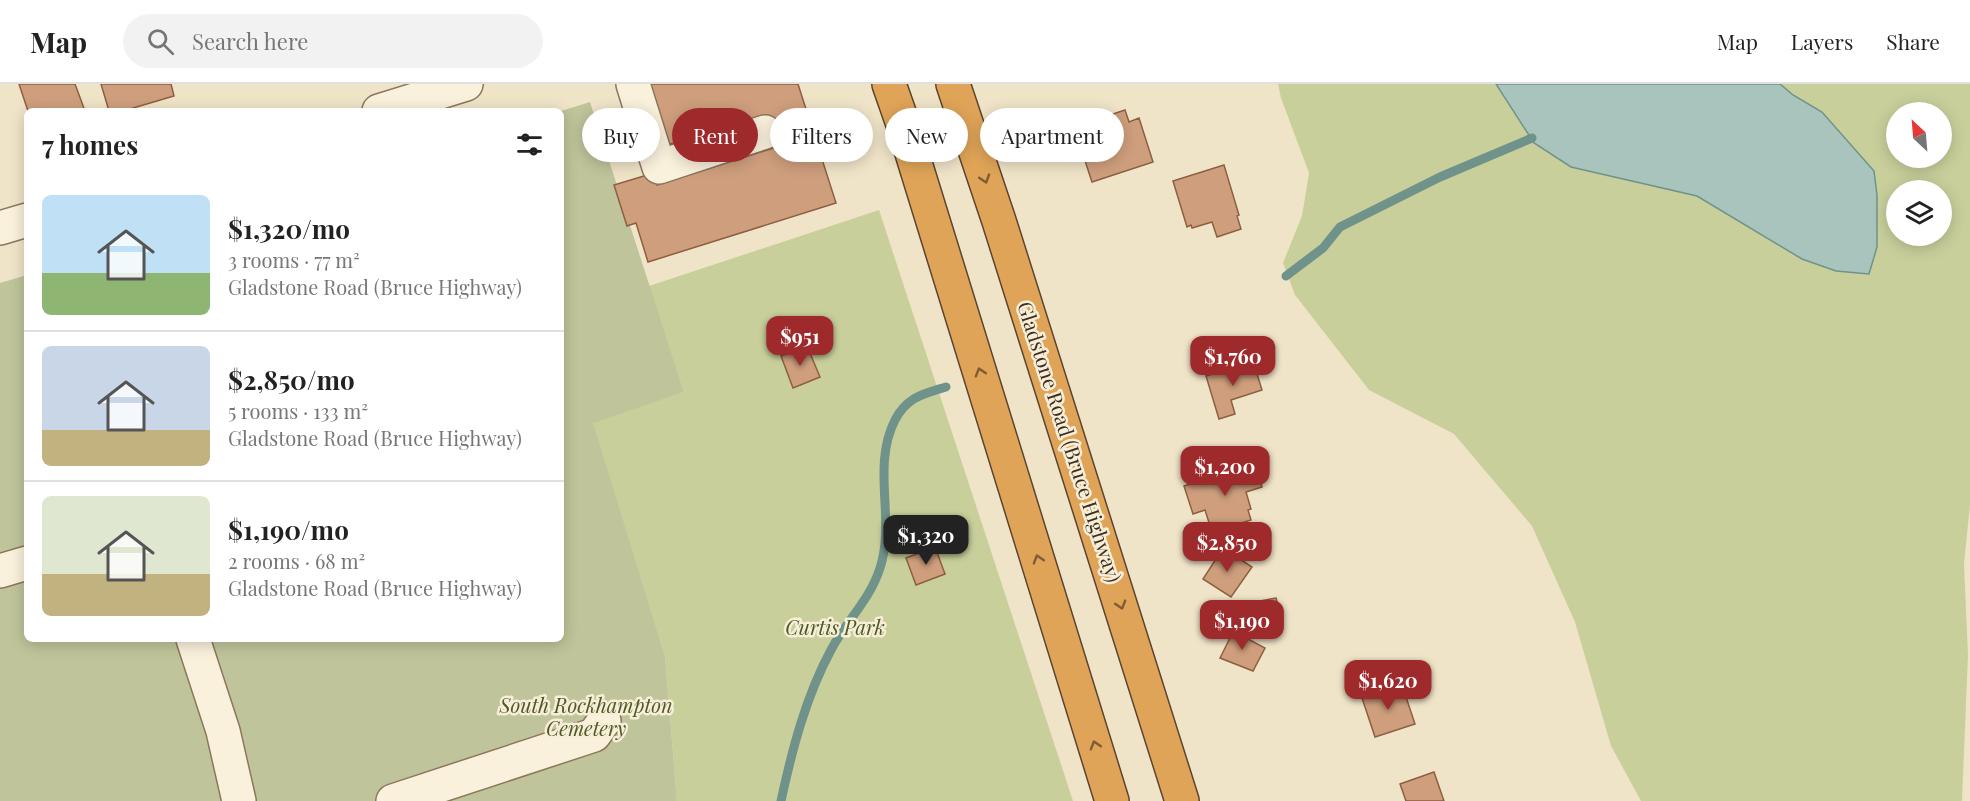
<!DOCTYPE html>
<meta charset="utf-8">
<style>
:root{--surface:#fff;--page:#f2f2f2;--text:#222;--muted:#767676;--line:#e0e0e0;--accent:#9e2a2b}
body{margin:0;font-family:"Playfair Display",serif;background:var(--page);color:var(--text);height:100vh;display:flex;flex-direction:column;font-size:22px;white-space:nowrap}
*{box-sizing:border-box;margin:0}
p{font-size:20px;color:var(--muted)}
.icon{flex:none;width:33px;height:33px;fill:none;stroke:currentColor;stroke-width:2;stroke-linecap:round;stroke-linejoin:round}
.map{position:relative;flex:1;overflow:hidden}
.side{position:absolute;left:24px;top:24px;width:540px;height:534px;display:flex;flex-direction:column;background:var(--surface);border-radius:9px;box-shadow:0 3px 15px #0003}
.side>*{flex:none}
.top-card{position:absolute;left:582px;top:24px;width:570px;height:54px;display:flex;gap:12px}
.needle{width:39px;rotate:334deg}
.controls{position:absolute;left:1886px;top:18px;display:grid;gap:12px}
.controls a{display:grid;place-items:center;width:66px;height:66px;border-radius:50%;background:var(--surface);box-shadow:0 3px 15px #0003;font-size:30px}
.price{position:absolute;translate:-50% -51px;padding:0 14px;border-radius:12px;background:var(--accent);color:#fff;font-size:20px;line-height:39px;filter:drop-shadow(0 2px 3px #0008)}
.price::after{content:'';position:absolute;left:50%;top:36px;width:18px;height:14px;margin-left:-9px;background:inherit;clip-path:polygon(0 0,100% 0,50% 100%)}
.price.current{background:#222;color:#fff}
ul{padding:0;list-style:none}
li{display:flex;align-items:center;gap:18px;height:150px;padding:0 18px}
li+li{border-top:2px solid var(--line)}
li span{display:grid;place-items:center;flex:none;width:168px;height:120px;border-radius:9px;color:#555}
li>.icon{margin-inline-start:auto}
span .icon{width:72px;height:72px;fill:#fffc;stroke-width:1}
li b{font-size:26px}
h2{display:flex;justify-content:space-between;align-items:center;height:72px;padding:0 18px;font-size:26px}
.tag{padding:0 21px;border-radius:27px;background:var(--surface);box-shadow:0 3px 15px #0003;font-size:21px;line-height:54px}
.tag.current{background:var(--accent);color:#fff}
header{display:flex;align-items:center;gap:36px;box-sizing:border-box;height:84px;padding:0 30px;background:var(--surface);border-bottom:2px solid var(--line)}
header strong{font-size:28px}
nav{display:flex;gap:33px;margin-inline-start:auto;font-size:21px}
.search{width:420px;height:54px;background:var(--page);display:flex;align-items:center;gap:15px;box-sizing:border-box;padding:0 21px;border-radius:33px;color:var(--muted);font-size:22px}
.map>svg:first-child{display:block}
</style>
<header>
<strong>Map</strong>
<div class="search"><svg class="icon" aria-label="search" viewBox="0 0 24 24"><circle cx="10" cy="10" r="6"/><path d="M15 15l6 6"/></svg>Search here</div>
<nav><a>Map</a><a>Layers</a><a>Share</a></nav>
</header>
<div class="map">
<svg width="1970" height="717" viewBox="0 0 1970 717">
<rect width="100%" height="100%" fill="#f0e4c8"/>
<path fill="#c9cf9b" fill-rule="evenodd" d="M1278,0h692v421l-6,59 4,91 -6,146h-321l-30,-55 -36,-124 -43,-96 -78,-92 -85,-44 -74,-95 -12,-32 19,-47 7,-43 -28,-75zM1896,28h45v46h-45zM1896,106h45v46h-45z
M879,126l194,591h-396l-12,-145 -73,-234 92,-30 -35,-106z"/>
<path fill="#bfc49a" d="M590,18l94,290 -91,31 72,233 12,145h-677v-518l27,-8v364h534v-528z"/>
<path fill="#a9c4bc" stroke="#6f938a" stroke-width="1.5" d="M1496,0h284l13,11 29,17 52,59 3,24v52l-8,27 -33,-3 -34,-12 -105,-63 -126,-29 -37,-24z"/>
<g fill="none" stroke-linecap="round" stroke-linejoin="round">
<path stroke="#6f938a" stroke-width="9" d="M1286,192l37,-28 17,-21 100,-50 92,-39
M781,717c11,-51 25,-105 50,-151 15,-29 39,-50 49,-82 16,-48 -9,-101 15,-148 12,-23 28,-26 51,-33"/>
</g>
<path fill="#cf9f7d" stroke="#8d5f41" stroke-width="1.5" d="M19,0h56l10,27h-57z
M101,0h70l3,12 -51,15h-14z
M648,0h150l38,119 -188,59 -12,-39 -9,3 -13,-41 33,-10 7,1 3,9 123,-39 -9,-29 -32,11 -2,-5 -70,22z
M1125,26l4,12 10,-4 14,44 -61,20 -18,-55z
M1224,81l15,50 -2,1 4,13 -24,8 -5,-15 -20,6 -1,-3 -4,2 -14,-46z
M807,262l13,31 -27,11 -12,-32z
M1253,277l9,29 -31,10 4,14 -16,5 -13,-43z
M1254,379l8,24 -16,5 5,17 -3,1 3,10 -39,12 -7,-22 -12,4 -9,-28z
M935,463l10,27 -29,11 -10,-27z
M1223,464l29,19 -21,30 -28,-18z
M1276,514l7,24 -9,3 1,3 -18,5 -8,-30z
M1235,544l13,7 -2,3 19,10 -12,23 -33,-13z
M1402,601l13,39 -40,13 -13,-39z
M1434,688l10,29h-38l-6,-17z"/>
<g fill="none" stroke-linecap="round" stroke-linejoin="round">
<g stroke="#8d765c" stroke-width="36">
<path id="minor" d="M633,0l26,83 106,-35
M379,27l87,-27
M0,144l27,-8
M0,487l27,-8
M193,555l30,92 16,70
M393,717l201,-66 10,-14"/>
</g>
<g stroke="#5b4430" stroke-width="36">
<path id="highway" d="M889,0l14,40 209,677
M953,0l46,137 183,580"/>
</g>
<use href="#minor" stroke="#faf1dc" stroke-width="33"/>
<use href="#highway" stroke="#e0a458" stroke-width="33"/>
</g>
<defs><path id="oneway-chevron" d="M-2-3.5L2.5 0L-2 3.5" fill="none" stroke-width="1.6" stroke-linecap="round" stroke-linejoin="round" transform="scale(1.5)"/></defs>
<g stroke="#7e5d36">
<use href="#oneway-chevron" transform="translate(985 95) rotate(72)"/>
<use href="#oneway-chevron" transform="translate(980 288) rotate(-107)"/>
<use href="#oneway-chevron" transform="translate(1038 475) rotate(-107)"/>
<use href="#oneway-chevron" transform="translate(1121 521) rotate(73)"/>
<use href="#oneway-chevron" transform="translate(1095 661) rotate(-107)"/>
</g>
<g text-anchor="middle" stroke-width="5" stroke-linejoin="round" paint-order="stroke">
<g font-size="20" fill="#3d2e20" stroke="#f7eed8">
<text transform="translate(1069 358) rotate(72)" y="7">Gladstone Road (Bruce Highway)</text>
</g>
<g font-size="20" font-style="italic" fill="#4d5a26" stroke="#f7eed8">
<text x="835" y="551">Curtis Park</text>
<text x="586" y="629">South Rockhampton<tspan x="586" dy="23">Cemetery</tspan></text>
</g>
</g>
</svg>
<div class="controls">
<a><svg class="needle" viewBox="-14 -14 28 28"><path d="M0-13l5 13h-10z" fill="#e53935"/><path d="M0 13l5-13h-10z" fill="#767676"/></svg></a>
<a><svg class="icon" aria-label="layers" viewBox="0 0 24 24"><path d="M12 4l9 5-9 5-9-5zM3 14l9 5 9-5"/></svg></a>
</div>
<b class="price" style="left:800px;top:283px">$951</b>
<b class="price" style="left:1233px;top:303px">$1,760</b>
<b class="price" style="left:1225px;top:413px">$1,200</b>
<b class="price current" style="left:926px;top:482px">$1,320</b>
<b class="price" style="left:1227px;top:489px">$2,850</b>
<b class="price" style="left:1242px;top:567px">$1,190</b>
<b class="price" style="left:1388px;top:627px">$1,620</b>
<div class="top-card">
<a class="tag">Buy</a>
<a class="tag current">Rent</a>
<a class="tag">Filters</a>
<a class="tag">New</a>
<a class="tag">Apartment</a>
</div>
<section class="side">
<h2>7 homes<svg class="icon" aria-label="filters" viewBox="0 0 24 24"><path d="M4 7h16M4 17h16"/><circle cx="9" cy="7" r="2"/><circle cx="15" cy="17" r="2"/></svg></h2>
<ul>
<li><span style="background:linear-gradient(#bfe0f5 65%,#8fb573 0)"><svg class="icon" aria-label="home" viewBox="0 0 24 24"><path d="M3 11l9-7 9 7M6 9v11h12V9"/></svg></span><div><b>$1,320/mo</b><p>3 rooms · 77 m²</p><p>Gladstone Road (Bruce Highway)</p></div></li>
<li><span style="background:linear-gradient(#c9d6e8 70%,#c2b280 0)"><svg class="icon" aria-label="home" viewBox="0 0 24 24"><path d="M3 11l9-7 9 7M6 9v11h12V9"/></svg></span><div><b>$2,850/mo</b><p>5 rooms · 133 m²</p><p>Gladstone Road (Bruce Highway)</p></div></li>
<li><span style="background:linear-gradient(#dfe7d0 65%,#c2b280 0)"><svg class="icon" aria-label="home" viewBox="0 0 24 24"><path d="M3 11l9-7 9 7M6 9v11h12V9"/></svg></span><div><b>$1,190/mo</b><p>2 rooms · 68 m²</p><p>Gladstone Road (Bruce Highway)</p></div></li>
</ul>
</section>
</div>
